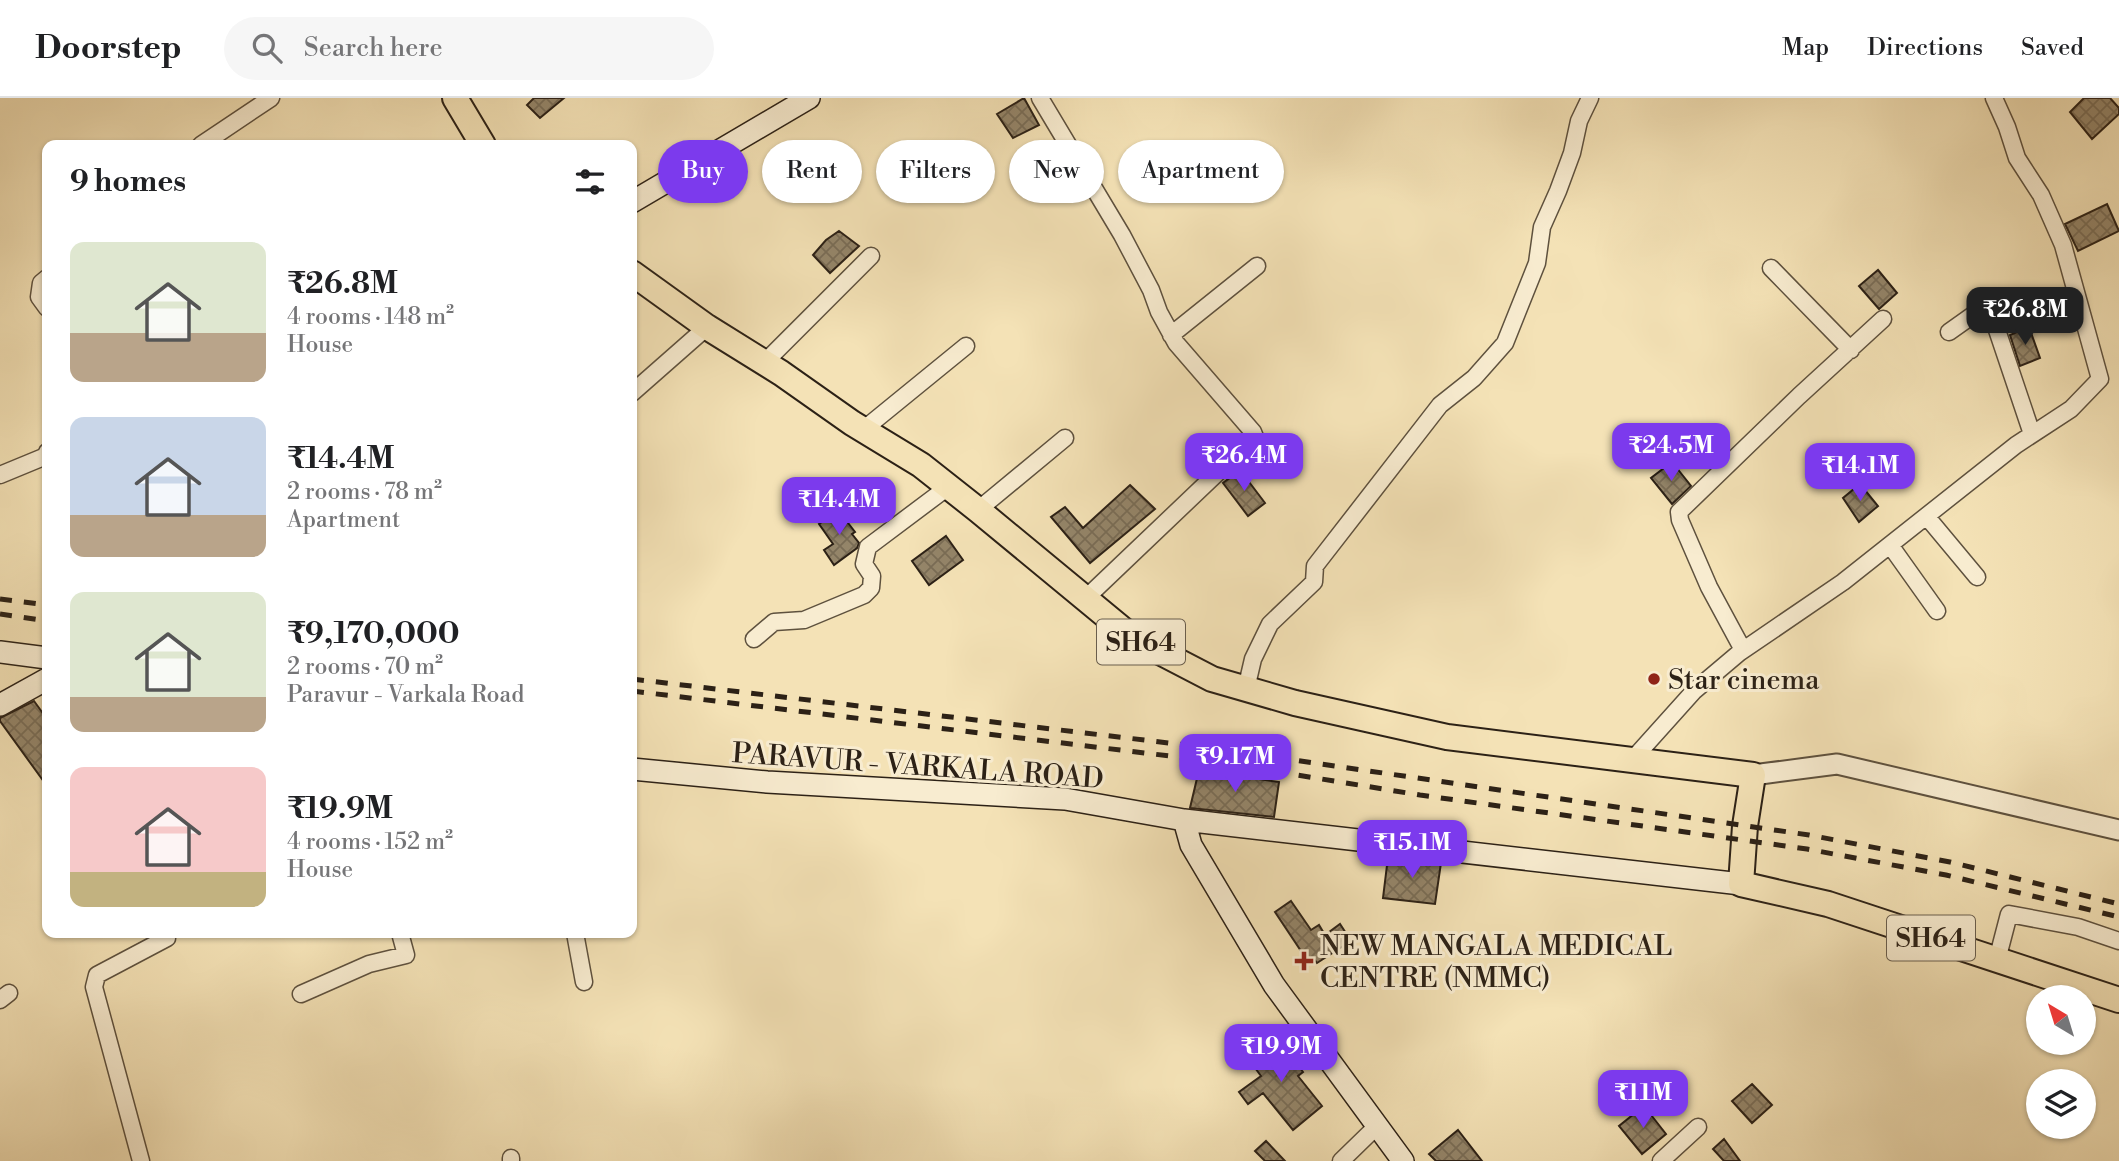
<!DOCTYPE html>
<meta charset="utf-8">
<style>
:root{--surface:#fff;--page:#f6f6f6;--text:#202124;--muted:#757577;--line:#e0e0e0;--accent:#7c3aed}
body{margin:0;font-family:"Libre Bodoni",serif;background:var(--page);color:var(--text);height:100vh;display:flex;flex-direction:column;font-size:26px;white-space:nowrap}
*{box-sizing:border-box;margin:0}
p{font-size:23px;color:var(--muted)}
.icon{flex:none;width:38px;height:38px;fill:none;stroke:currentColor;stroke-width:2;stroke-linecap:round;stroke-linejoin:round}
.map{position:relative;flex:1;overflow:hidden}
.details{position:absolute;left:42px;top:42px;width:595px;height:798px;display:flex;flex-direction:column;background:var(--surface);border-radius:14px;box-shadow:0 2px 5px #0004}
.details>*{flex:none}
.banner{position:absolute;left:658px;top:42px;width:665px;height:63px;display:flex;gap:14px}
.needle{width:46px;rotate:322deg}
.controls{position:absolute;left:2026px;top:887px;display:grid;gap:14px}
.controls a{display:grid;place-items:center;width:70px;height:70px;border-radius:50%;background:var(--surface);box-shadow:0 2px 5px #0004;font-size:35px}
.price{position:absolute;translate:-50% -60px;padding:0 16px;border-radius:14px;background:var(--accent);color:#fff;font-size:23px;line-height:46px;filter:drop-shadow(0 2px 4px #0008)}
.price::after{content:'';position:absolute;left:50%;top:42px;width:21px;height:16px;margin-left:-10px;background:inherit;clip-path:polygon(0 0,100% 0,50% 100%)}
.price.selected{background:#222;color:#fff}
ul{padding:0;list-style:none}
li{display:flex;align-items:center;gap:21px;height:175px;padding:0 28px}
li span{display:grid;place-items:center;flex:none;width:196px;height:140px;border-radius:14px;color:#555}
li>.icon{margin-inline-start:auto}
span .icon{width:84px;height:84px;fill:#fffc;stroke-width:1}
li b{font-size:30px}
h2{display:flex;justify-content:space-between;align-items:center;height:84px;padding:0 28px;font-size:30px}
.pill{padding:0 24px;border-radius:32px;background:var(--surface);box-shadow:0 2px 5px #0004;font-size:24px;line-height:63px}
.pill.selected{background:var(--accent);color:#fff}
header{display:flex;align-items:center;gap:42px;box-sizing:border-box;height:98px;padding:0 35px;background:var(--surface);border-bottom:2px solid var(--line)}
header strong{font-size:33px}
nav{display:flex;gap:38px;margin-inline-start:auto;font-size:24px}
.search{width:490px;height:63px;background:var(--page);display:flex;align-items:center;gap:18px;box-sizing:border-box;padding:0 24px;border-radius:38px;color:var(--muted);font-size:26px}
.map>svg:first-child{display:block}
</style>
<header>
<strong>Doorstep</strong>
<div class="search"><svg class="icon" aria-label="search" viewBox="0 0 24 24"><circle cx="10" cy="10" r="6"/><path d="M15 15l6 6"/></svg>Search here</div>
<nav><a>Map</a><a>Directions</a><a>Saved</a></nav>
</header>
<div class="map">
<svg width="2119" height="1063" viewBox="0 0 2119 1063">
<defs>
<pattern id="building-cross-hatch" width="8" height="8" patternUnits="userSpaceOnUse" patternTransform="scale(1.75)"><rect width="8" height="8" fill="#948569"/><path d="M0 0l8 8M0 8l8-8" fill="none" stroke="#796c55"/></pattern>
</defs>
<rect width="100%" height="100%" fill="#f4e2b6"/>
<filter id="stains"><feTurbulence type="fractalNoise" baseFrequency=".00286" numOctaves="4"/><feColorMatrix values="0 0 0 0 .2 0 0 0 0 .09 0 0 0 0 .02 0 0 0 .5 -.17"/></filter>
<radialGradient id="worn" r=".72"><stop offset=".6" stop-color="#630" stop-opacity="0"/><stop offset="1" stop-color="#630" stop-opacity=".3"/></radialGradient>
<path fill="url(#building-cross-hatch)" stroke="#2c2116" stroke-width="2" d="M534,0h30l-24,20 -13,-13z
M1024,0l15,27 -26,13 -16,-24z
M2084,0h26l9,10v6l-27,25 -22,-27z
M2107,106l12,27 -41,20 -13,-27z
M839,133l20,15 -29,27 -17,-18 13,-15z
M1878,172l19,23 -18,16 -20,-23z
M2029,229l11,31 -20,8 -10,-31z
M1672,364l19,24 -19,18 -21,-26z
M1240,372l25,33 -17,13 -25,-33z
M1860,386l18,22 -19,16 -16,-24z
M1130,387l25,24 -65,54 -39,-46 14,-10 18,21z
M838,412l17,22 -3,2 7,9 -2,5 -23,17 -10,-15 9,-6 -14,-20z
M946,438l17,24 -34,25 -17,-24z
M34,603l13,18v67l-47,-65v-3z
M1199,672l80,12 -5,35 -84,-9z
M1388,759l53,6 -6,41 -52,-6z
M1291,803l20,29 8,-5 6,10 15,-11 11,17 -34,22 -3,-4 -5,4 -34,-51z
M1276,938l27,36 -5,4 24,30 -29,24 -30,-37 -15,11 -9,-12 22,-16 -14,-19z
M1752,986l20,21 -20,18 -20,-22z
M1644,1008l22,28 -24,20 -23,-28z
M1458,1032l24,31h-46l-7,-7z
M1724,1041l16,22h-16l-11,-12z
M1266,1043l19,20h-20l-10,-10z"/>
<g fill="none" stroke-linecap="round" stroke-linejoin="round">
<g stroke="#5e513e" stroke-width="19">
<path id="minor" d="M1040,0l82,137 29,55 8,22 17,31 77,89 2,5 -170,162
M201,47l70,-47
M1771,170l80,82
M47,180l-6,5 -2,14 8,11
M1949,234l31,-22 9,2 7,15 36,107
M1171,237l86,-69
M764,265l107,-107
M632,295l75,-66
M863,332l103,-84
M0,377l46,-19 1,-4
M978,412l87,-72
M1927,419l50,60
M1890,447l47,66
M754,541l20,-17 30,-2 60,-25 7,-7 1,-12 -8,-12 4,-17 80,-60
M1743,552l-34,-63 -29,-67 -1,-8 120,-116 84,-77
M1246,591l7,-30 17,-35 44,-42 1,-16 125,-161 34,-27 31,-35 32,-80 5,-36 16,-36 14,-38 7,-32 11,-23
M1632,662l62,-69 45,-38 104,-71 173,-137 55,-36 29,-30 -37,-134 -22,-50 -24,-37 -10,-31 -13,-29
M575,835l9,49
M1997,862l12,-46 69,13 41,14
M301,896l68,-30 37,-9 -6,-22
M0,902l9,-7
M141,1063l-47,-174 3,-12 70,-37v-5
M511,1063v-3
M1341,1063l37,-36
M1661,1063l37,-34"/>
</g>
<g stroke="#5e513e" stroke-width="23">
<path id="tertiary" d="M1753,677l84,-11 282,66"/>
</g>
<g stroke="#2c2116" stroke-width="24">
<path id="secondary" d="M632,104l177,-104
M0,554l47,6
M0,607l47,-26
M632,671l135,13 298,17 119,21 557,64
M1184,722l7,25 83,140 129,176"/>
</g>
<g stroke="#2c2116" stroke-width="28">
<path id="primary" d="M455,0l28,47
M632,175l75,54 74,46 71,50 69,42 57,45 155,128 79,41 83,24 152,34 306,38 -8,51 -4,58 87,20 291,96"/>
</g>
<use href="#minor" stroke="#f8ecd0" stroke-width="16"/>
<use href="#tertiary" stroke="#f8ecd0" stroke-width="19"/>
<use href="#secondary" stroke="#f8ecd0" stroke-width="21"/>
<use href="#primary" stroke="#f4e2b6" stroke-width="24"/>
<path stroke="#2c2116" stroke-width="5" stroke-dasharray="12 12" stroke-linecap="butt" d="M0,501l47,6
M0,516l47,7
M632,581l579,69 598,87 141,27 169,42
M632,593l579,70 209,34 387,54 139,26 173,42"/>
</g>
<g fill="#8f2418" stroke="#f8ecd0" stroke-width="2.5">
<circle cx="1654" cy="581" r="7"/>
<path d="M1300.5 852.5h7v7h7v7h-7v7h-7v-7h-7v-7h7z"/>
</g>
<g text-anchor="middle" stroke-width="6" stroke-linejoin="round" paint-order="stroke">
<g fill="#f8ecd0" stroke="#695e4e" stroke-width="2">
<rect x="1097" y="521.5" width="88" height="45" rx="5"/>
<rect x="1887" y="817.5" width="88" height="45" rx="5"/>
</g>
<g font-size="26" font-weight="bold" fill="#2c2116">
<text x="1141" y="553">SH64</text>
<text x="1931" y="849">SH64</text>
</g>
<g font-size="28" fill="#2c2116" stroke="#f8ecd0" text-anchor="start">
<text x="1668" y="591">Star cinema</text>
<text x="1320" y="857">NEW MANGALA MEDICAL<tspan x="1320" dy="32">CENTRE (NMMC)</tspan></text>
</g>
<g font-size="28" fill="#2c2116" stroke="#f8ecd0">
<text transform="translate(918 667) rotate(4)" y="10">PARAVUR - VARKALA ROAD</text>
</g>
</g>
<rect width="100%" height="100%" filter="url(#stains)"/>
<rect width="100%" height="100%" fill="url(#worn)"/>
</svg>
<div class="controls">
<a><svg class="needle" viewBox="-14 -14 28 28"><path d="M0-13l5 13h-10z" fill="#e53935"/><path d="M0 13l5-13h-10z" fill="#757577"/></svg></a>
<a><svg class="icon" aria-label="layers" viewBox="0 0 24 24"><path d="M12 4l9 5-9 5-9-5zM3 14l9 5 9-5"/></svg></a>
</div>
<b class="price selected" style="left:2025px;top:249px">₹26.8M</b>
<b class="price" style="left:1671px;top:385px">₹24.5M</b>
<b class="price" style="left:1244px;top:395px">₹26.4M</b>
<b class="price" style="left:1860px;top:405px">₹14.1M</b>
<b class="price" style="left:839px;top:439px">₹14.4M</b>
<b class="price" style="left:1235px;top:696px">₹9.17M</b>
<b class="price" style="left:1412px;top:782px">₹15.1M</b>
<b class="price" style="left:1281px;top:986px">₹19.9M</b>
<b class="price" style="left:1643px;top:1032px">₹11M</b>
<div class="banner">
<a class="pill selected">Buy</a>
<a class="pill">Rent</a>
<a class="pill">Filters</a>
<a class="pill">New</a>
<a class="pill">Apartment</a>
</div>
<section class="details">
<h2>9 homes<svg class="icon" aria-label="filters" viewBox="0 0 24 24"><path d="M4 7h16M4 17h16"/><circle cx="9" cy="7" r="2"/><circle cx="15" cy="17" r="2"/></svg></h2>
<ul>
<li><span style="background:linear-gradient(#dfe7d0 65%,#b9a48a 0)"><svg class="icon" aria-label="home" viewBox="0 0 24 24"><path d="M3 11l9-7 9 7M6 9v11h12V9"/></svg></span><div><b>₹26.8M</b><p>4 rooms · 148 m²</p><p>House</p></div></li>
<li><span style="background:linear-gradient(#c9d6e8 70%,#b9a48a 0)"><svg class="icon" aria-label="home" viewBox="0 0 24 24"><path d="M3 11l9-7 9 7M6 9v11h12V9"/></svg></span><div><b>₹14.4M</b><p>2 rooms · 78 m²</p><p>Apartment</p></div></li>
<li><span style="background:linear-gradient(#dfe7d0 75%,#b9a48a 0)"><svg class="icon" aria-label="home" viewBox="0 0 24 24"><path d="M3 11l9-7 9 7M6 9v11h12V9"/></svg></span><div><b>₹9,170,000</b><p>2 rooms · 70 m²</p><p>Paravur - Varkala Road</p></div></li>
<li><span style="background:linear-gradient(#f6c9c9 75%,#c2b280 0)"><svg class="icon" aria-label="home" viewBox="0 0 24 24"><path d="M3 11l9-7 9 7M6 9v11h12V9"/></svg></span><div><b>₹19.9M</b><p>4 rooms · 152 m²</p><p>House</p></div></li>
</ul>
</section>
</div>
